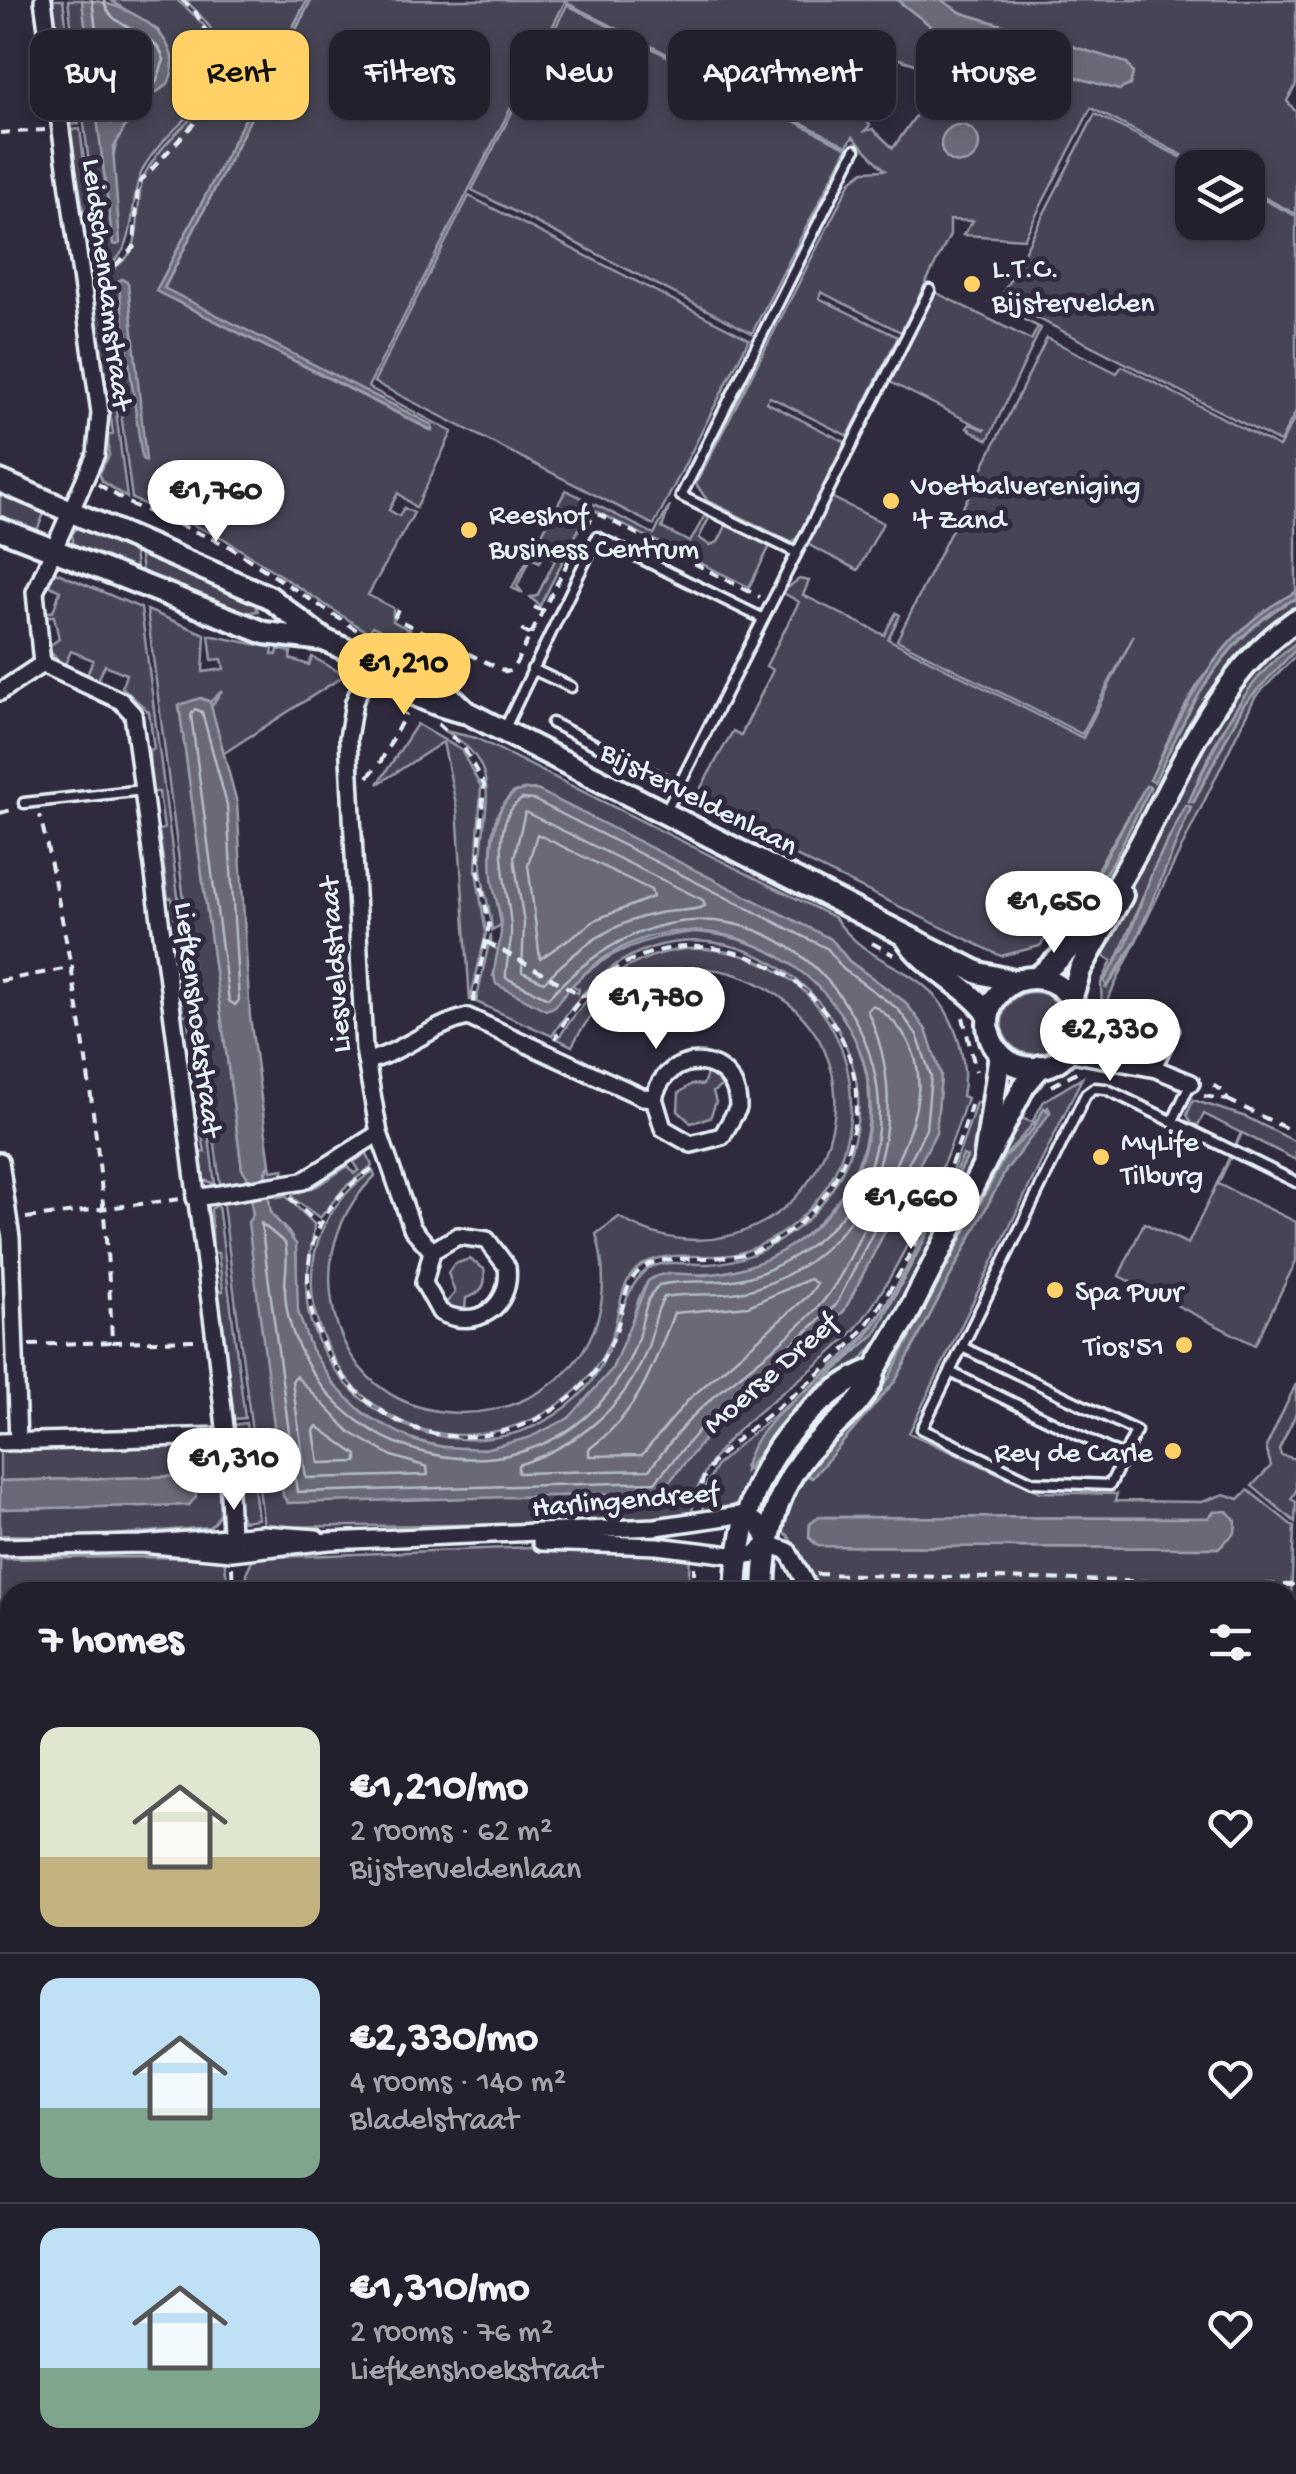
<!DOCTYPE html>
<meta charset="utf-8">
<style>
:root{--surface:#23202e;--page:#2f2d3a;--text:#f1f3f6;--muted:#a3a3aa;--line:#403e4a;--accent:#ffd166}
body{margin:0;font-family:"Gochi Hand",sans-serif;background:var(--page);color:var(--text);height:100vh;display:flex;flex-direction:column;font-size:38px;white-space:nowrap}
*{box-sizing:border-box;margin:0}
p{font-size:32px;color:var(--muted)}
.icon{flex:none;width:55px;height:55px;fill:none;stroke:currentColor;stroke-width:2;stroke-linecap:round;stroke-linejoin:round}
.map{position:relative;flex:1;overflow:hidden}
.sheet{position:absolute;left:0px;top:1582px;width:1298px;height:892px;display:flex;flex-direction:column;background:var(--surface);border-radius:30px 30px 0 0;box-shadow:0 5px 15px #0003,0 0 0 2px var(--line)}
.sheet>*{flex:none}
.hud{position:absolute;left:30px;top:30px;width:1238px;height:90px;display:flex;gap:20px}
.tools{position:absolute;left:1175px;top:150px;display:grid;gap:20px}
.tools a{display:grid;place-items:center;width:90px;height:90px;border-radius:20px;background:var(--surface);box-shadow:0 5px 15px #0003,0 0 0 2px var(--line);font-size:50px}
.price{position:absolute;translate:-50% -85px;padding:0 22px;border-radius:35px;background:#fff;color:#222;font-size:32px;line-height:65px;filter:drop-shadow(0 2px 5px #0008)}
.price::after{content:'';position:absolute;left:50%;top:60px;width:30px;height:22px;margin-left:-15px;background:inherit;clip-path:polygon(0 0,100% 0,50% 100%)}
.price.selected{background:var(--accent);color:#111}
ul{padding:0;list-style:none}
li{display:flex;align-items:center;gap:30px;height:250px;padding:0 40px}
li+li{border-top:2px solid var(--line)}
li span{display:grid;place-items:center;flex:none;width:280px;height:200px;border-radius:20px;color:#555}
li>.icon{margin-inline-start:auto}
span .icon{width:120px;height:120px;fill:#fffc;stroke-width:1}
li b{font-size:42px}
h2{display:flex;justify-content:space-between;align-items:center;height:120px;padding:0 40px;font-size:42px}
.chip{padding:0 35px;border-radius:20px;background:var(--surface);box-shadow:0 5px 15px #0003,0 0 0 2px var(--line);font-size:35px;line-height:90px}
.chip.selected{background:var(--accent);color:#111}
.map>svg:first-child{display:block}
</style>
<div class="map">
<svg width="1296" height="2474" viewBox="0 0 1296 2474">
<rect width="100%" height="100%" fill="#2f2a3d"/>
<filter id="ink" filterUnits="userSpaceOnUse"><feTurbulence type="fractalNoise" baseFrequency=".01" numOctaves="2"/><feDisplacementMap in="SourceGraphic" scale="20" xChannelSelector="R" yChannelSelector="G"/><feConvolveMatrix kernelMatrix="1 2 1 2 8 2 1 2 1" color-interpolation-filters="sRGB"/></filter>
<g filter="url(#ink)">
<path fill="#464455" stroke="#979aa6" stroke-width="2.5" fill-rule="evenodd" d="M52,0h11l16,124 -11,1 -5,-85h-6z
M68,0h14l12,87 18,83c1,-22 9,-45 23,-62 18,-21 35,-10 39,-48l-15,-29 -49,-31h67c101,80 -2,108 -34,169 -17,34 -1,75 -36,98l-5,-3z
M185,0h122l-151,291 274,139 2,-5 -268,-136 147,-289h586l51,39 171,51 10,-5 3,-12 -5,-10 -165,-50 -21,-13h355v85l-9,16 9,11v102l-48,-25v-21l-43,-1 -114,-59 -67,131 -61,-4 10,-14 -23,-1v15l-49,97 -80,-40 -2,6 79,39 -50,99 -78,-39 -4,5 79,40 -48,96 -6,4 -84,-42 -11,-16 155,-303 13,-10 21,-1 -32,-33 -6,9 -282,-144 -197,385 84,45 -36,76 -18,-15 -9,17 10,6 5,-8 10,5 -46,82 25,13v13l37,20 -6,11 -51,-26 -4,6 -8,-4 -138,-90 -91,-39 -28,-218c6,-14 24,-19 29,-34 9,-25 1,-53 14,-77 37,-65 130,-85 38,-170zM852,35l4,2 -4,7 12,9 4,-4 50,16 3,-6 24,15 -52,74 -20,-19 -8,2 5,-6 -33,-33 6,-9 -13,-9 -11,15 -3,-3z
M567,5l280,143 -95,185 -280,-143z
M1095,114l105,53 -8,1v54h56v-30l48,24v195l-16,31 -280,-143z
M80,129l47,369 -25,-17 -3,-8 10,-17 -1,-20 5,-2 -7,-54h-5l-8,-103h-5l-8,-57 5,-2 -16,-88z
M469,196l280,143 -95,186 -280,-143z
M935,292l96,48 7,-13 -50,-26 53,27 -53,112 -21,-12 3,-4 16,6 -96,-48z
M1047,338l70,35 5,-7 157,81 17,-31v176c-75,37 -116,114 -145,188 38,-71 71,-143 145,-182v9c-95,54 -119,166 -172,254 -15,26 -35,51 -53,77l-18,-11 -13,19 -39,10 -310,-151 42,-74 8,4 32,-65 -7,-4 33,-64 -17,-10 17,-13 10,2 -6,14 81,40 12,-22 4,2 -12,24 195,99 51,-103 -52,99 -185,-94zM1146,786l4,2 -36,72 -44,70 -7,-2z
M0,487l47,20 -12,28 -35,-14z
M566,490l88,44 16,-29 -8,23 28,14 15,-27 4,3 -10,20 11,7 8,-3 10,-20 39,19 2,7 -20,39 -156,-77 -7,5 -46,91 -10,-9 7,-1 18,-36 -11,-6 -4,8 -9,-4 -14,28 6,7 -11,-5z
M831,497l52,26 -25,47 -51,-26z
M80,525l53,17 4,36 -63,-29 -2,-15z
M138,543l115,57 5,11 -23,3 -92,-34z
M53,571l88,37 74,576 -11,-4 -4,-27 5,-1 -18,-99 5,-1 -5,-37h-4l-11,-79 5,-1 -5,-37h-4l-9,-68 5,-1 -5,-37h-8l-2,-42 5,-1 -5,-37 -27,-25 4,-13 -21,-9 -7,15 -11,-5 6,-15 -22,-9 -7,15 -18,-18 13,-9 -5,-23 -16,1v-6l15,1 7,-21 -14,-7z
M147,610l58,24 -2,38 21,-3 -2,-10 -10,1 -3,-25 64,13 -1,6 5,1 1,-6 13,3 -1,7 19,6 3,-8 33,18 -121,78 -13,-46 11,-16 -12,11 -8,-4 -23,8 63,463 5,5 4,26 37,302 372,-9 55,-67 129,-115 92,-179 5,-57 -15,-45 -21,-28 -56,-41 -15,-19 -300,-153 -20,3c-37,31 -19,93 -13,133l-9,5c-1,-22 -10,-42 -11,-63 -1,-56 28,-100 -36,-136l31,7 359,180c42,60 100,42 124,124 5,20 7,34 3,54l5,2c-20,64 -64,168 -104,221 -48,65 -165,110 -171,196l-62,8 -366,4 -41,-323 19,-3 -3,-20 -19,3z
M1296,634v9c-50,38 -85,100 -106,158l4,1 50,-98 52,-55v7l-41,41 -152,312 50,26 -4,1 -47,-26 -1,-27 11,-22 -14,-8c47,-87 117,-269 198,-319zM1186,806l5,2c-16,33 -64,167 -85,178l55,-133z
M417,724l44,26 20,37 -5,84 10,62 -16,68 -13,-192 -14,-67 -65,42z
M695,932c161,11 238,195 110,303 -27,23 -62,37 -98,39 -22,2 -38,-1 -59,7 -11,15 -13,32 -19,50 -9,31 -28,60 -53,81 -85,72 -220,33 -265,-63 -9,-18 -15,-39 -16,-59 -1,-15 4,-31 0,-45 -4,-15 -14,-18 -22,-30 -8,-10 -9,-40 -3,-51l1,7 13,-2 -2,6 -7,2 2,20 9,-1 28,28c-2,35 -14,62 -3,98 34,111 176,157 265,77 44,-40 38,-103 72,-131 19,-9 40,-3 60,-4 30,-1 60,-14 84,-32 25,-17 43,-44 55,-71 56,-138 -111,-280 -236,-193 -25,18 -43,42 -59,68l-76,-34 15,-68v12l9,5 -7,25 61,31 15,-18 9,4 1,-4 -7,-4c35,-34 75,-49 123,-53z
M684,949c54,-3 106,18 138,63 61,86 21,207 -79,240 -32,11 -77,-6 -104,15 -18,14 -19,41 -25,62 -18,59 -69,94 -128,104 -145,24 -244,-174 -113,-262l2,5c-32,31 -49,73 -44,118 21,192 321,137 265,-60l23,-17c42,26 92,31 137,9 30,-14 54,-40 67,-70 68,-159 -169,-270 -251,-110l-14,-7c31,-49 66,-82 126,-90z
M1002 1023a31 31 0 1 1 62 0a31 31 0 1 1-62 0Z
M708,1071l16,13 -11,8 3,10 -6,16 -19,5 -13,-12 1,-18 13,-9 11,1z
M1082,1078l-173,355 131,59 77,2 -2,7 87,1 22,-8 15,5 9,-9 46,37 -3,72 -3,2v-9h-471l-29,-57 -9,-5 23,-60 66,-73 26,-37 122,-244 16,6 12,-21zM1048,1107l2,4 -44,59 -110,210 -84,98 -4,-2 81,-98 114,-220zM1214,1512l9,33 -5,3 -400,-2 -9,-8 1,-14 9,-7 389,1z
M1193,1100l53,17 50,25v18l-54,-27 -24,51 78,38v39l-41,84 -136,-69 25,-53 44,21 53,-111 -37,-19 -6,11 -6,-1 -5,-9z
M976,1102l11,3 -10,48 -93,181 -27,30 -39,31 -78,106 -12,8 -26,4 3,-26 12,-22c44,-43 98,-77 140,-122 44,-48 101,-177 119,-241zM967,1158l-92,176 -80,73 -47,63 -4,-3c33,-64 73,-74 114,-122 46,-53 75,-126 109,-187z
M367,1153l5,13 -28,22 -24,30 -26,-19 -2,-4 25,-9 31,-20 6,8 5,-4 -5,-8z
M218,1205l27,213 -11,1 -16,-127 5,-1 -5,-38h-5l-2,-44z
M470,1259l14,10c3,16 -2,25 -18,29l-1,14 -20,-8 10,-11 -7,-20 6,-9z
M1296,1384v30l-17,35 2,6 15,4v32l-5,8 5,3 -1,20 -43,-36 19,-20 -5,-19z
M246,1423l12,96 -15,2 -5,-12 -5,-84z
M208,1446c19,12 21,69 1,81l-121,10 -88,-2v-26l189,-4 6,-9 -7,-20 -188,5v-30z
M532,1547l158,8 -2,35 -441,2v-21l6,-13z
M116,1557l108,1 5,34h-219v15h-10v-48z
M1288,1687l8,3v314l-8,-125z
M0,1852h10v128h-10z
M1288,1948l8,216h-8z"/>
<path fill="#696978" stroke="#9c9fab" stroke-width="2.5" d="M82,0c39,0 109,34 86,84l-32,23 -23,42 7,94 -3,2 -4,-1z
M307,0h4l-147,288 268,137v5l-276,-139z
M897,0h44l21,13 165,50 6,10 -3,12 -11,5 -171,-51z
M941 144a19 19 0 1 1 38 0a19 19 0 1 1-38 0Z
M122,279l6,4 18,178 -4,-2 -24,-178z
M1296,592v6c-76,37 -106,112 -142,184l-4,-2c36,-75 67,-149 146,-188z
M1296,643v6l-52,55 -51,98 -4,-1c28,-58 52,-120 107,-158z
M200,698l10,4 27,101 13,214 20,147 -5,8 6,41 25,31 2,68 13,37 23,36 31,30 50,26 28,6 41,2 44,-11 41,-20 43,-49 36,-88c17,-13 38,-5 58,-6 43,-4 84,-22 114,-53 166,-172 -118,-416 -266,-215l-8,3 -50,-26c-6,-17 7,-41 5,-61 -1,-16 -8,-30 -9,-46 -3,-31 2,-98 47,-86l292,148 18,22 56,41 21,28 15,45 -5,57 -92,179 -129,115 -55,67 -372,10 -5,-7 -35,-274 5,-7c-2,-14 -1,-36 -11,-46l-63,-464z
M1146,786l4,1 -36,73 -49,71z
M1186,805l5,2 -54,131 -30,49 -3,-6 22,-36 27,-75z
M1044,1108l6,5 -44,57 -110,210 -84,98 -5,-3 3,-5 79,-92 115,-220 29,-29z
M963,1155l4,2 -92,177 -80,73 -50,64c4,-50 79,-88 110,-122 48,-54 76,-130 108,-194z
M188,1476l7,8 1,13 -7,8 -189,4v-28z
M1227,1511l9,10 -1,12 -17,15 -400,-2 -9,-9 1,-13 9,-7 389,1 6,-6z"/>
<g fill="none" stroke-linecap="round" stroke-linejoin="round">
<path stroke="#b5bbc5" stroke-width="2.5" d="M92,0l16,119 5,4 19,-26 24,-14 8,-23c-8,-32 -56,-29 -60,-60
M112,34l30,13 9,12 -5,16 -24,13 -6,-4z
M195,709l7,3 25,93 12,195 -4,5 -6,-4 -38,-286z
M522,799l12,1 294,149 15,20 55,40 19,26 14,41 -5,53 -90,176 -128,114 -53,63 -358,10 -36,-269 24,20c4,14 0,30 0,45 0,23 7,46 17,66 51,107 202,142 290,57 20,-19 36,-44 45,-70 7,-20 6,-41 22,-56 38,-9 67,5 111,-16 258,-119 6,-514 -222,-271l-42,-20c-1,-15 6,-32 5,-48 0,-34 -27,-107 11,-131z
M525,812l178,88 2,6c-13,6 -31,4 -46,7 -47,9 -82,35 -115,69l-22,-10 2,-49 -10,-65z
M537,834l114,56 2,7 -56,22 -57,40 -12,-94z
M873,1005c85,56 31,142 -2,209 -16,31 -29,67 -53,93 -36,39 -82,68 -120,104 -19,18 -33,39 -49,59l-131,3v-8c60,-20 106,-55 129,-116 7,-17 7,-37 17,-52 31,-5 61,1 92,-9 119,-39 161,-170 111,-278z
M810,1279l7,5 -9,12 -119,103 -47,56 -53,1v-7c49,-36 64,-82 85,-136l74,-7z
M296,1376l55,57 41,23 35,11 1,8 -122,3 -14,-97z
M317,1426l40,29v7l-38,1 -5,-32z"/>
<g stroke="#e8f1f8" stroke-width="15">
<path id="service" d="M795,552l-114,-56 174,-346
M532,669l39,18
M552,723l126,63
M505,728l92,-191 165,81
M24,803l119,-13
M665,813l265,-523
M1156,1069l18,-39
M1173,1121l17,-37
M962,1347l-12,25 174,85
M950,1372l-28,57 111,53 77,3 26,-54 -174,-84 124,-253 8,-6 12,1 190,93
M1288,1678l8,3
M0,2004l10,1"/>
</g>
<g stroke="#e8f1f8" stroke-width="22">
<path id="minor" d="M42,664l79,37 12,13 82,625 11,97 6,116
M371,664l-17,38 -6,36 16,311 15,84 33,95 20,23 26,-15 29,4 20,27c5,40 -31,64 -67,45l-16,-29 8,-32
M0,692l42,-28 -7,-72 61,-138 4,-41 -57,-413
M1077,1017c24,20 60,27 79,52
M1066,1052l90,17 35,14
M367,1061c36,-9 65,-36 101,-44l174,80 12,1c14,-53 85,-45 84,10l-16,28 -31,8 -28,-16 -9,-30
M0,1161l11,77 7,204
M195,1198l108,-17 76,-48
M0,1442l226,-6
M541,1542l116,4 83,10 15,-2 12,-11
M767,1543l21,8 22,41
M141,1544l91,8 97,-11 327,-14 90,-13 12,9 9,20
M0,1547l141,-3 122,-10 53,4
M0,1743h10
M1288,2180h8
M0,2219h10
M173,2465v9
M365,2465v9
M567,2465v9
M829,2465l1,9
M1196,2465v9"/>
</g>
<g stroke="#e8f1f8" stroke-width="28">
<path id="tertiary" d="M0,481l269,116 55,43 122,53 20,19
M0,529l265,104 59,7
M371,664c29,26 59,41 97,49l511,260 34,8
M905,936c19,33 61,47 84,79
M1036,978c122,-91 134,-272 260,-358
M988 1023a45 45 0 1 1 90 0a45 45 0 1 1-90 0Z
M1071,1000l9,-30 42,-75
M985,1158l15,-104
M736,1592c3,-77 25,-141 86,-191 17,-13 32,-25 53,-32l32,-53 117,-230 17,-20
M764,1592c1,-49 10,-99 43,-139 21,-26 62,-49 68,-84
M779,2465l1,9
M760,2474l1,-9"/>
</g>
<path stroke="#e8f1f8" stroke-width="4" stroke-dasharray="10 8" stroke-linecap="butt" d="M0,133l45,-3
M103,278l31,-31 4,-63 75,-81 6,-46 -25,-48 -12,-9
M98,484l32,20 97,41 136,89
M586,527l8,-12h6l160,82
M534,607l9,4
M398,609l-3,7 5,5 107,51 6,-3 57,-111
M521,630l10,5
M430,664l12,-23
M438,724l26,24 20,37 -6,83 11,57 -16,78
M368,777l13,-16 25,-48
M0,813l15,-4
M487,942l96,54
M872,943l22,12
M0,981l74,-14
M963,1017l13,54
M1052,1086l26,-15
M1204,1096l24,4 -6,-10 -16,-8
M1228,1100l68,33
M372,1169c-139,88 -30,293 119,265 62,-12 111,-51 128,-113 5,-19 7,-42 25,-54 22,-15 77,-3 110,-16 35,-14 65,-41 82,-74 97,-186 -184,-333 -281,-138
M290,1198l29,27
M26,1218l155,-19
M112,1342l85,-2
M29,1345l83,-3c-7,-179 -32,-352 -72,-527
M697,1503l6,-24 11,-18c44,-43 100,-76 141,-122 45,-51 98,-168 116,-234
M232,1567l1,25
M816,1574l480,11
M694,1592v-25
M1288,1607h8
M0,1615h10
M0,2448l10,15
M11,2465l7,9
M83,2465v9
M268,2465v9
M473,2465v9"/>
<use href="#service" stroke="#2f2a3d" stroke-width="8"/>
<use href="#minor" stroke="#2f2a3d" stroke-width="15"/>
<use href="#tertiary" stroke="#2f2a3d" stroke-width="20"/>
</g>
</g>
<g fill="#ffd166" stroke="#2f2a3d" stroke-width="4">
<circle cx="972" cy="284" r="10"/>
<circle cx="891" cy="501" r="10"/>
<circle cx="469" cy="530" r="10"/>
<circle cx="1101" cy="1157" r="10"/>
<circle cx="1055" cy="1290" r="10"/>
<circle cx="1184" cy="1345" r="10"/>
<circle cx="1173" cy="1451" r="10"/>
</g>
<g text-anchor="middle" stroke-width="10" stroke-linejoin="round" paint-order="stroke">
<g font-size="30" fill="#e8f1f8" stroke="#2f2a3d" text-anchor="start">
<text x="992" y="277">L.T.C.<tspan x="992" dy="34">Bijstervelden</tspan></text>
<text x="911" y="494">Voetbalvereniging<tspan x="911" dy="34">'t Zand</tspan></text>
<text x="489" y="523">Reeshof<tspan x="489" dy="34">Business Centrum</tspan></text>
<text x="1121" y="1150">MyLife<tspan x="1121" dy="34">Tilburg</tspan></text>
<text x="1075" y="1300">Spa Puur</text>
<text x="1164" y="1355" text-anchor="end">Tios'51</text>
<text x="1153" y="1461" text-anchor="end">Rey de Carle</text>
</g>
<g font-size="30" fill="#e8f1f8" stroke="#2f2a3d">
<text transform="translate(109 284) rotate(83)" y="10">Leidschendamstraat</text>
<text transform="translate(700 797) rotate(27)" y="10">Bijsterveldenlaan</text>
<text transform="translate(333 965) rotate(-94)" y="10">Liesveldstraat</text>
<text transform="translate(200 1019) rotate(83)" y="10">Liefkenshoekstraat</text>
<text transform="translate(769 1372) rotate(-41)" y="10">Moerse Dreef</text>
<text transform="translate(625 1498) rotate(-5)" y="10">Harlingendreef</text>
</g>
</g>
</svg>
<div class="tools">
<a><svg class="icon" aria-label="layers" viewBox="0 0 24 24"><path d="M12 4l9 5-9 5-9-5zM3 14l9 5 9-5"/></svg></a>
</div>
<b class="price" style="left:216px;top:545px">€1,760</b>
<b class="price selected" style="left:404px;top:718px">€1,210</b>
<b class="price" style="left:1054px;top:956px">€1,650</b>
<b class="price" style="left:656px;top:1052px">€1,780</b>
<b class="price" style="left:1110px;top:1084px">€2,330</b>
<b class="price" style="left:911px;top:1252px">€1,660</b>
<b class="price" style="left:234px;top:1513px">€1,310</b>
<div class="hud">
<a class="chip">Buy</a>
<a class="chip selected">Rent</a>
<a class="chip">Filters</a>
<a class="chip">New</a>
<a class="chip">Apartment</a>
<a class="chip">House</a>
</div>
<section class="sheet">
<h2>7 homes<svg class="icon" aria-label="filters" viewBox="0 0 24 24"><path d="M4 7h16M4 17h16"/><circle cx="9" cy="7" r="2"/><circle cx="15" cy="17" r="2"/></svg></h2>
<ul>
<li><span style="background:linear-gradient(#dfe7d0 65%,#c2b280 0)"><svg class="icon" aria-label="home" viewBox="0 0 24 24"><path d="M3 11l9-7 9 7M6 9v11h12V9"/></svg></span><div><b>€1,210/mo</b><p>2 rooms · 62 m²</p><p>Bijsterveldenlaan</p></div><svg class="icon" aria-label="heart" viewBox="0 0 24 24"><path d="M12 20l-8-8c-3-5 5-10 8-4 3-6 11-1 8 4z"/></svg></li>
<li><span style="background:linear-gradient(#bfe0f5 65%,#7fa58c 0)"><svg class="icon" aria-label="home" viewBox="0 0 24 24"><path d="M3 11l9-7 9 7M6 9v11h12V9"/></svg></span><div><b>€2,330/mo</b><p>4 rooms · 140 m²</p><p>Bladelstraat</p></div><svg class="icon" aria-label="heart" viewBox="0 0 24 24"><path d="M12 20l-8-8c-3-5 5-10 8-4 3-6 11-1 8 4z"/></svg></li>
<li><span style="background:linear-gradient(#bfe0f5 70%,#7fa58c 0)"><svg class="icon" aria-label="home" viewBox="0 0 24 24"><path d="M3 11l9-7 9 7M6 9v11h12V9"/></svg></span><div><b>€1,310/mo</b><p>2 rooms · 76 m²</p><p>Liefkenshoekstraat</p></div><svg class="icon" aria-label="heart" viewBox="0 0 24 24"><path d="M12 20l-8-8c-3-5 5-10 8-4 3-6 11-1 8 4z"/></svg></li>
</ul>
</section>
</div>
